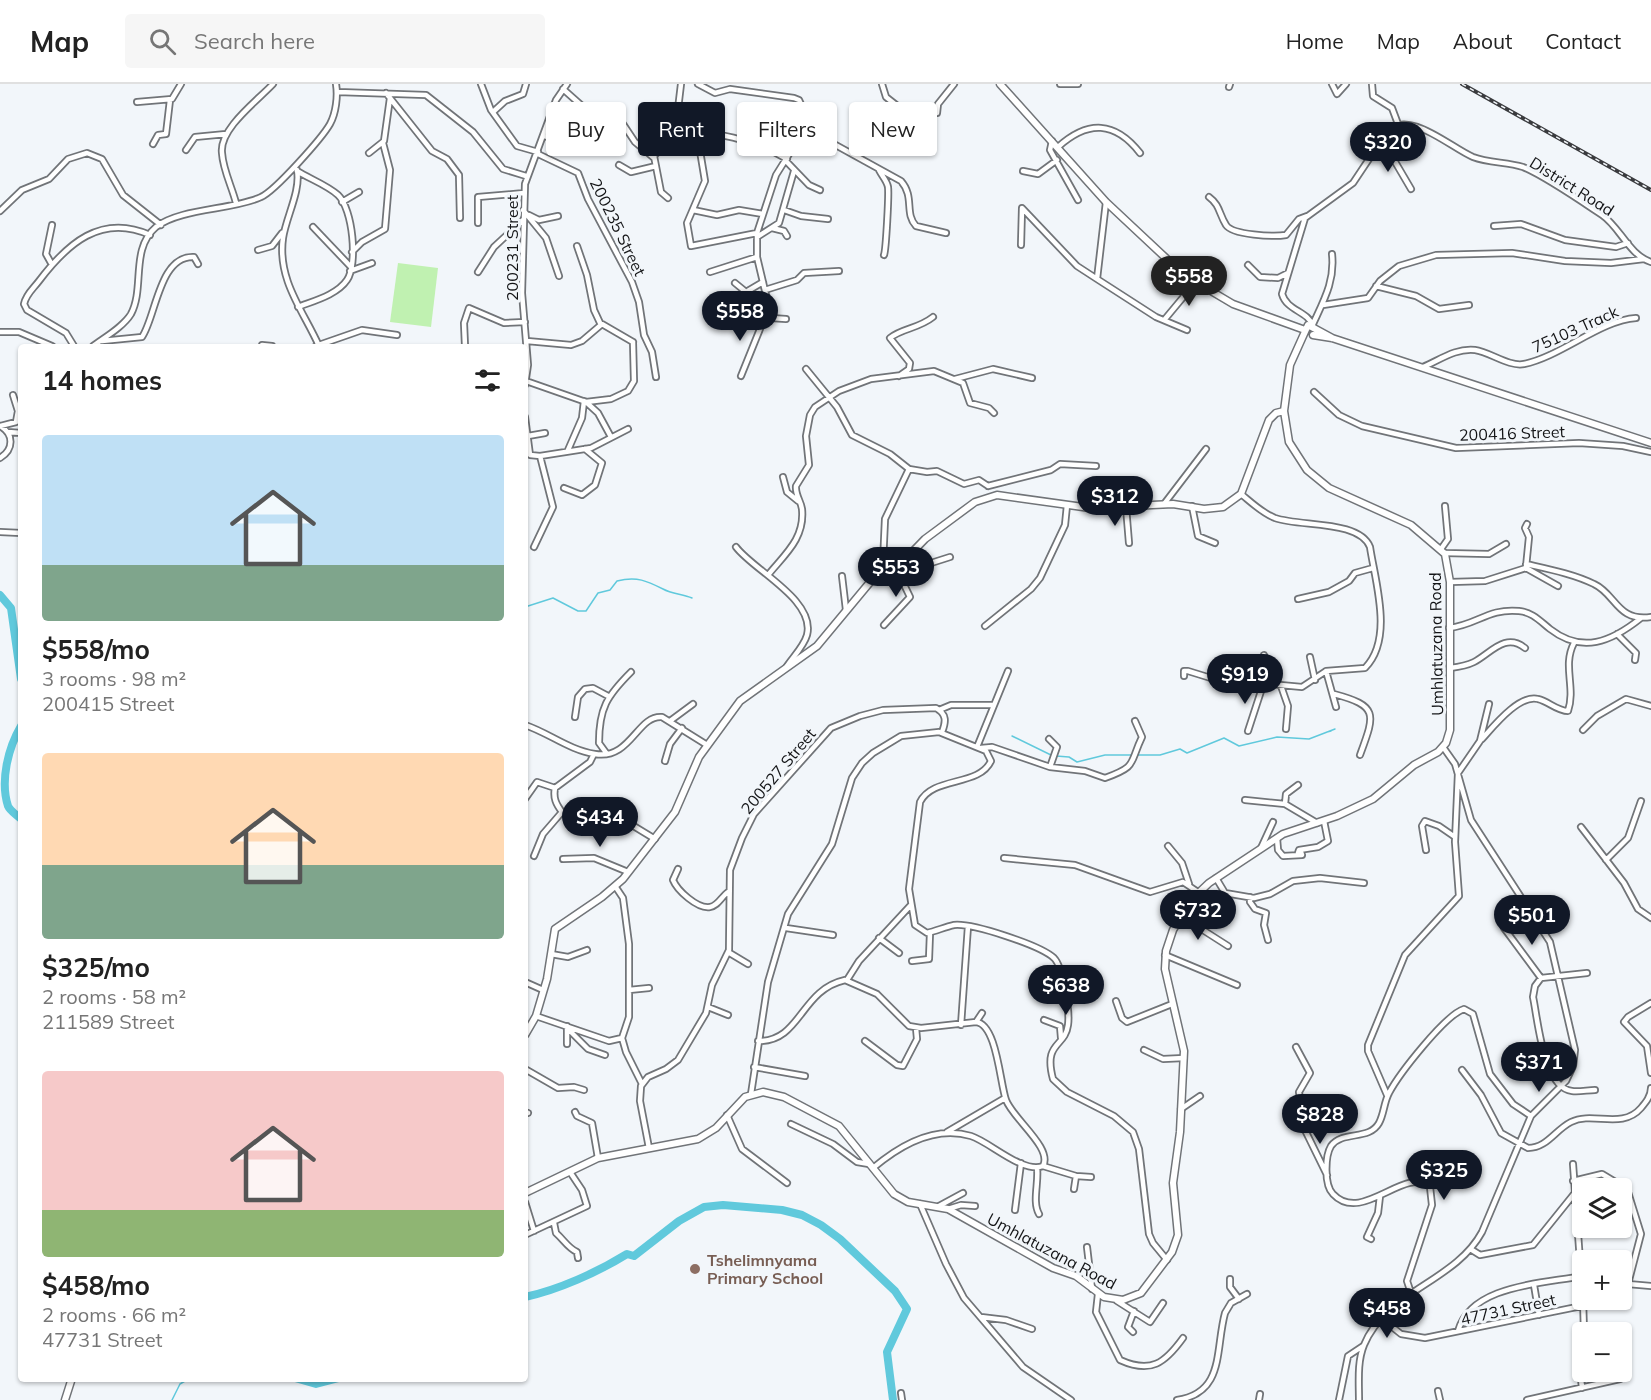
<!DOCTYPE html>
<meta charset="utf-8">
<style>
:root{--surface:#fff;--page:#f6f6f6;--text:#222;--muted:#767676;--line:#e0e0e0;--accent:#111827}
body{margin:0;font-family:Mulish,sans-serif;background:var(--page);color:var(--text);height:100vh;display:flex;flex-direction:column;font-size:22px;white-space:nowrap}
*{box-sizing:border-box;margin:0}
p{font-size:20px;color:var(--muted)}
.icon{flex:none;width:33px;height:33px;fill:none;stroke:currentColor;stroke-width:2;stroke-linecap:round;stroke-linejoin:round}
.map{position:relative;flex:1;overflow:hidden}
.side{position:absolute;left:18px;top:260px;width:510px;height:1038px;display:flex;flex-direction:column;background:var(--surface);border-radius:6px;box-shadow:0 2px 4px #0004}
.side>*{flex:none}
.hud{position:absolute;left:546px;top:18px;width:570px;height:54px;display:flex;gap:12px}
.fabs{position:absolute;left:1572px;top:1094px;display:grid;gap:12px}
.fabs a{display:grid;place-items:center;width:60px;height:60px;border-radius:6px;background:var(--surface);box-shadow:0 2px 4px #0004;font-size:30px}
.price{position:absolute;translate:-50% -51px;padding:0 14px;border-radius:21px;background:var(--accent);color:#fff;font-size:20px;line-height:39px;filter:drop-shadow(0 2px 3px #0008)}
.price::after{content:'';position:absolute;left:50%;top:36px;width:18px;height:14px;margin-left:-9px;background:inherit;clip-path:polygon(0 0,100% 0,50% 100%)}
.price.current{background:#222;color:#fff}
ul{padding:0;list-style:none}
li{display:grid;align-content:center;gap:12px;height:318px;padding:0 24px}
li span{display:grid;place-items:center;height:186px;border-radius:6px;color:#555}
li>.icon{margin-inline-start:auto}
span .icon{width:108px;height:108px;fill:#fffc;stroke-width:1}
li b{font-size:26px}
h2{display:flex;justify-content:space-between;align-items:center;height:72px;padding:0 24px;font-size:26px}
.tag{padding:0 21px;border-radius:6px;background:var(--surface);box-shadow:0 2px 4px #0004;font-size:21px;line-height:54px}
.tag.current{background:var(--accent);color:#fff}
header{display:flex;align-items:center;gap:36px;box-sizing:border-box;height:84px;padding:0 30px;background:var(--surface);border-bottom:2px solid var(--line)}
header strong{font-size:28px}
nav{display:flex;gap:33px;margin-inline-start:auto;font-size:21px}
.search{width:420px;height:54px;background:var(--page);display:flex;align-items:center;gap:15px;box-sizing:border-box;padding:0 21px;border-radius:6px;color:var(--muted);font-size:22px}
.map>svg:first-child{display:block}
</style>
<header>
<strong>Map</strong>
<div class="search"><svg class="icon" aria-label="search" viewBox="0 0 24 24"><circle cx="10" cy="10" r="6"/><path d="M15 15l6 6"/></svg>Search here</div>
<nav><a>Home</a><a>Map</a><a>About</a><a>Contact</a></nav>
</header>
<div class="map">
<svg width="1651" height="1316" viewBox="0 0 1651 1316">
<rect width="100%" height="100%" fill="#f2f6fa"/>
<path fill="#c0f1b1" d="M398,179l40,5 -7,59 -41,-5z"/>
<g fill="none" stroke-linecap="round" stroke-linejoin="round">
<path stroke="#60c9dc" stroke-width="1.5" d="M525,523l28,-9 25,13h8l12,-18 12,-3 7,-9c20,-5 30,0 46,8 9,5 20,5 29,9
M1327,648l4,-1
M1012,652l41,20
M1138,671h22l20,-6 7,4 37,-15 15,8 38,-9 32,2 26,-10
M1056,672l13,1 8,5 28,-7h29
M172,1316l8,-16 10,-6"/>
<path stroke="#60c9dc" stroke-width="8" d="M0,511l11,13 10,71
M21,642c-13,22 -21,55 -13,80 2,5 9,9 13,13
M525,1213c33,-7 73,-25 102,-43l7,2 45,-35 25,-14 19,-2 59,5 20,5 19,10 19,14 55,52 12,18 -20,43 6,48
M295,1294l21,6 23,-6"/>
<g stroke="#717478" stroke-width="8">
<path id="street" d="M481,0l10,26 26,36 21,6
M681,0l-3,25 17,23
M698,0l17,9 15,-4 64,9 5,2 5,11 -3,24 -25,40 -19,58v24l9,38v19l-25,62
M882,0l4,13 19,15 9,19
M1060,0h18
M1332,0l5,10 9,-10
M1372,0l1,12 19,12 6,16
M1229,3l1,-3
M563,5l27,24
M338,8l88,3 47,37 30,37 23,7
M386,9l46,58 15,8 12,16 1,43
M137,18l35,-3 9,-15
M493,28l12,-11 18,-7 3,-10
M937,29l1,-9 16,-20
M623,40l12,18 19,16
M803,43l98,54c14,16 3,32 15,45l30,7
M697,49l8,48 -18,42 4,23 66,-13
M544,52l19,5 9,-7 19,2
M1052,57l-2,9 28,50
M153,60l5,-9 8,-1 4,-34
M1379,61l15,15 17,29
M1058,63c30,-27 57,-26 82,6
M186,66l9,-13 31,-3
M369,69l15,-12 6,-43
M538,70l40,19 10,26 44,83 7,20 5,33 8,17 4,25
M786,77l23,24 11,5
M619,81l12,7 25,-6
M297,86c4,21 -11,47 -14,68 -6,42 21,74 36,108
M879,86c3,6 8,11 9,17 1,7 -2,63 -4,68
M297,87c13,8 30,14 41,24 15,14 20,69 9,85 -10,15 -34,21 -49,27
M1023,87l15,3 19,-14
M1209,113c11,8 10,17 17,28 6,10 48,12 60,10l13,-16 8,-3
M668,114l-7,-6 -7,-36 21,-24c38,-2 80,8 112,27
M342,118l17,-10
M1106,118l-9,77 59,38 31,13
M236,119c-4,-16 -13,-33 -14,-50 -3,-24 35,-52 51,-69
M523,126l23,28 13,38
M693,126l24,5 22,-5 24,4
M784,126l17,6 27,3
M0,127l22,-21 27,-11 19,-20 19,-6 15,6 21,36 38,30
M529,131l10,5 19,-4
M478,139v-26l46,-4
M1494,142l27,-2 44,16 51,7 12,-4
M313,143l38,40
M772,144l12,3 3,5
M757,153l22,-14 15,-52
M1021,161l1,-37 55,58 20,13
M577,162l10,29 7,35 7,15
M258,166l14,-4 10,-13
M352,168l10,-10 23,-13 5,-59 -7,-27
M51,179l-5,-9 6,-29
M1248,181l12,12 18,1 10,-5
M350,187l22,-8
M478,188l16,-25 29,-27
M710,188l47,-15
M735,199l11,9 17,-10
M1376,202l40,10 23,13 30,-4
M765,206l32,-10 7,-7 35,-2
M1323,221l45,-7 12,-17 19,-15 37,-11 76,-2 53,8 46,2 33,-4
M766,230l5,4 15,1
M1165,235l30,-36
M1313,240c11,-24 22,-43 19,-70
M1313,242c-5,-15 -26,-15 -31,-32l23,-76 48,-35 34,-51c21,-24 64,16 86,25 16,6 34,5 50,10 22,9 58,34 79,48 18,12 27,40 49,47
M0,248h19l33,14
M102,257l40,-4c14,-20 17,-82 52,-80l4,7
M527,257l44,4 11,-4 20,-17 31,18
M262,261l10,1
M74,262l-8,-13 -39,-23 -3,-6c2,-10 9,-15 15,-23 28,-37 62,-68 111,-46
M93,262c12,-9 30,-19 38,-32 14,-26 -1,-65 25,-87 24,-19 78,-17 105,-30 14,-6 61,-59 69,-73 6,-11 8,-28 6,-40
M316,262l46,-16 35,5
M465,262l-1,-23 5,-15 35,15 21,-1
M1423,283c17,-7 32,-19 52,-17 15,2 34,17 49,14 36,-7 77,-44 112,-46
M806,285l31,38 15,28 38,19 19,15 18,3 10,-1 27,13 15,-4 9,6
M899,292l10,-7 1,-6 -20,-25c12,-10 28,-9 43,-21
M955,295l38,-10 39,9
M526,297l60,21 25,-3 17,-8 6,-10 -1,-39
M525,301l3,-20 -6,-72 3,-109 31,-84 11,-16
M1314,308l25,23 23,11 94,22 123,-5 44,3 28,6
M586,318l12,11 13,24
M525,333l5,38 10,1 13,51 -19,40
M0,342l16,-4 2,-11 -5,-16
M0,342c14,8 14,23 0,32
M8,348l13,1
M528,352l17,-3
M568,366l14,-32 2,-17
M540,372l51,-8 37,-19
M783,393l4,15 11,9
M988,402l63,-16 9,-6 36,2
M564,404l18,7 13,-10 7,-22 -17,-14
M1164,420l42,-55
M1192,422l6,30 17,7
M1126,423l3,36
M0,448l21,1
M736,463c17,23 80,53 71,88 -3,11 -14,22 -20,31
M1441,465l7,-10 -3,-33
M1444,469l45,1 17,-10
M928,480l22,-7
M1526,480c22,5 48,10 68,20 22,10 23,38 57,33
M1526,483l3,-30 -4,-9 2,-4
M768,491c16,-20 37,-36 34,-66 -1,-8 -7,-14 -6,-23l13,-21 -3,-29 4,-21 5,-8 24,-16 32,-12 63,-8 29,12 7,20 19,5 5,5
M842,492l4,34
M875,493l8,-14 2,-44 24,-50
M1450,498l35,-1 41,-13 32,18
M1298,515l31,-7 20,-11 6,-8 18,-5
M884,541l26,-28 -14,-29
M985,542l46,-37 9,-11 25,-53 2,-20
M1449,544c28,-3 39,-20 70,-17 13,1 21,10 31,18 32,25 61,13 91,-11
M1617,550l19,19 -1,7
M1264,571l4,13 -2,17
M1310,573l5,23
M1450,584c8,-1 16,-2 24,-6 16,-8 31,-30 51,-14
M1214,585v10
M1326,587l10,36
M1184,592v-5h4l26,8 88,8 24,-16 39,-3c29,-29 10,-87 5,-121 -11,-27 -69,-20 -95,-29 -13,-5 -23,-15 -34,-24
M1281,602l7,20 -2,23
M1334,610c45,12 41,20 26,61
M939,626l12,-5h42
M575,633l3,-20 7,-8 8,-1 15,8
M670,637l23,-17
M525,641c24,8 44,25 70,29 36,6 42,-39 67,-37l45,28
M1583,646l14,-14 29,-17 25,7
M1248,647l15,-46
M1049,655l8,8 -7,20
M1482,655c11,-12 37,-45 56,-40 10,2 19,12 30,12 8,-24 -6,-45 6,-68
M977,663l31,-76
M981,664l11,-1 58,20 35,4 20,7c33,-12 24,-14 37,-41l-7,-16
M594,670l-4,8 -35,26c-2,10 1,16 7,24l22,2 20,7 23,1 28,17
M607,670l-8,-11c0,-35 8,-47 32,-71
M665,677l5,-17 12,-16
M525,715l12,-17 18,6
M1245,716l40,4 32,19
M1285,720l1,-10 12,-9
M1581,743l43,56 14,26 13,9
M1277,754l1,12 5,6 19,-1 -1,-3 -3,1 1,-3 19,-3 10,-6 -4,-20
M1168,762l14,17 7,21
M1261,764l12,-26
M1426,766l-4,-24 3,-5 14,5 16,11
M534,772l9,-22 19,-22
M1004,774l71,7 75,27 33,-10 15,10
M563,775l31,-1 34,14
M1606,776l22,-22 13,-37
M678,785l-5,11c4,10 24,29 37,27 8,-1 12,-11 18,-15
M1216,794l9,15 29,5 16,-4 23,-13 27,-3 44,5
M615,802l8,12 6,46v73l-7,21 4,14 16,32
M1250,813v5l5,7 11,4 -2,12 4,15
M1181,832l47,30
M786,844l47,7
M1504,844l37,50
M879,854l20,15
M728,868l20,12
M551,870l17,3 19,-7
M1165,871l72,30
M912,877l17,-2 1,-26
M1587,889l-46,5 -6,8 -2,11c5,23 10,91 39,94 7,1 16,-1 23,-1
M847,896l12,-19 51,-55
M525,898l18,8
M629,906l20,-2
M1116,917l6,17 5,4 45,-18
M1651,919l-23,14 -4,5 23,24 4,27
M708,923l20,8
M536,932l73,25 13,-3
M1044,936l16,6 1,12
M976,938l6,-9
M961,941l7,-99
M567,944l21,21 17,6
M758,957c43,1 42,-51 87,-61l32,14 32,32 12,2 55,-6c21,2 24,62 30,78 7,19 47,48 37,66 -20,8 -53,-24 -72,-30 -36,-11 -72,10 -98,32
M865,957l32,24 6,1 14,-27 -1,-11
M567,960v-18
M1296,963l14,26 -11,19 4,34 24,49
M1144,966l19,9 21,-1
M754,983l51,9
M525,985l33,19 16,-1 10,3
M1462,986l19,25 20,38 27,15c19,0 27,-18 43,-26 22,-11 51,8 70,-14 5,-6 10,-12 10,-20
M751,1010l17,-112 20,-68 44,-70 20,-66 10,-15 11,-10 28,-17 38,-4 47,19 5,10c-12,26 -58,15 -71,41l-11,87 6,36 12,8c9,-2 18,-6 27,-8 18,-2 86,20 100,33 9,9 16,53 14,67 -3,23 -25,16 -15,54l14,13 47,24 19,16 6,17 10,85 4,9 14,17
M1387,1011l-19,-44v-6l37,-90 54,-59 -4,-54 3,-69 22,-32 9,-37
M1181,1025l19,-13
M525,1028l3,1
M575,1028l2,4 15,7 6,35
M727,1031l15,34 45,34
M791,1040l42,20 24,18 12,2
M947,1048l58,-34
M649,1064l-9,-47 1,-15 7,-9 18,-8 12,-9 28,-47 6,-28 17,-35 1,-80 12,-32 12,-24 77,-86 29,-12 23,-6 53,-2c11,6 10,14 6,24
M1573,1080l9,125
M1043,1082l33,10 15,1
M1037,1084c2,14 -5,34 2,46
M1573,1097l29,-7 25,15 14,45 -13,50
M1074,1105l2,-13
M525,1118l9,29
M920,1120l26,60 18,34 59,69 48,33
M939,1122l24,-13
M948,1125l13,-4 14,1
M1015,1126l6,-47
M554,1139l2,10c8,7 12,15 21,19l1,6
M525,1151l62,-29 -5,-16 -12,-18
M1371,1155l-4,-2 11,-24 2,-17
M1087,1163l5,42
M1472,1166l8,5 53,-10 41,-51
M1230,1195v8l9,12
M1534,1201l5,30
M1622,1208l6,-8 23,2
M1411,1209l-4,-12 25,-76 -2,-18c-25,-22 -68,38 -97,7 -9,-9 -8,-38 -2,-48 12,-16 38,-5 48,-23 5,-9 5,-21 10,-30 10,-19 56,-78 75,-84l9,5 17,60 23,30 18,12
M1098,1210l-2,18 24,48c31,14 45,3 63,-22
M1583,1215l1,33
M1117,1217l33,21 13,-19
M981,1233l25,3 26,9
M1381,1234l20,16 24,4 191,-39
M1458,1247c13,-46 83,-47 124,-55
M1133,1248l-5,-5 6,-16
M1582,1304l-3,-27 3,-23
M1438,1307l2,9
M901,1309l1,7
M1177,1316c48,-7 38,-50 48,-87l6,-10 16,-9
M1259,1316l1,-6
M1339,1316l9,-44 15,-10
M1359,1316c0,-18 -2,-38 5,-55 22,-54 91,-63 118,-113l49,-116 35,-35 7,-15 2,-16 -25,-108 -79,-122 -16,-56 -12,-17
M1527,1316l93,-21"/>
</g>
<g stroke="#717478" stroke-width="9">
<path id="secondary" d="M1000,0l106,118 78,73 49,29 72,26
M1313,251l19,3 319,105
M525,951l11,-19 11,-37 8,-50 47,-32 21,-18 52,-67 24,-55 41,-56 77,-55 54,-65 26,-13 28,-29 50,-37 22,-7 93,13 83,-4 31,5 19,-2 18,-13 28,-74 7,-7 8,-2
M525,1109l73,-35 100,-19 18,-11 29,-31 18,-5 21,5 55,29 55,68 14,8 40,7 105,59 23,8 28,21 19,3 18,-7 31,-41 6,-17 -5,-52 7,-51 4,-81 -19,-82 1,-18 7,-21 17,-29 19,-18 74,-49 54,-18 36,-17 41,-34 24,-13 8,-9 4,-13v-148l-5,-28 -34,-29 -82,-37 -22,-18 -18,-28 -5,-31 6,-46 18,-40 24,13
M65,1316l7,-22"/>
</g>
<use href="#street" stroke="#fff" stroke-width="4.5"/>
<use href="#secondary" stroke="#fff" stroke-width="6"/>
<g stroke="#3a3b3e" stroke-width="4">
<path id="rail" d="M1462,0l189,106"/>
</g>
<use href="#rail" stroke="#f2f6fa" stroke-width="1.5" stroke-dasharray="4.5" stroke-linecap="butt"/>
</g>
<circle fill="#8d6e63" stroke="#f2f6fa" stroke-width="2" cx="695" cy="1185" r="6"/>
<g text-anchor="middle" stroke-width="6" stroke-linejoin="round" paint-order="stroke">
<g font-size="16" fill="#131416" stroke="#f2f6fa">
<text transform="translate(1572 102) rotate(32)" y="6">District Road</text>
<text transform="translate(618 143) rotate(64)" y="6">200235 Street</text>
<text transform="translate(512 164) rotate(-90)" y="6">200231 Street</text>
<text transform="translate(1575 245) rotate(-24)" y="6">75103 Track</text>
<text transform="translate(1512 349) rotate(-2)" y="6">200416 Street</text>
<text transform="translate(1436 560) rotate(-91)" y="6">Umhlatuzana Road</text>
<text transform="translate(778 687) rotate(-50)" y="6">200527 Street</text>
<text transform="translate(1052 1167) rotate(28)" y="6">Umhlatuzana Road</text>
<text transform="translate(1508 1225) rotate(-12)" y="6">47731 Street</text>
</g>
<g font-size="16" font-weight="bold" fill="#785e54" stroke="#f2f6fa" text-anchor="start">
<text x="707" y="1182">Tshelimnyama<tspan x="707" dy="18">Primary School</tspan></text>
</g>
</g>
</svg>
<div class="fabs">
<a><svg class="icon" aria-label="layers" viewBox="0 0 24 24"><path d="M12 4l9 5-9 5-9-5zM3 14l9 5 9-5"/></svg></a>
<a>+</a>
<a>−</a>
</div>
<b class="price" style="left:1388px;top:89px">$320</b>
<b class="price current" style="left:1189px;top:223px">$558</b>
<b class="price" style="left:740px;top:258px">$558</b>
<b class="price" style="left:1115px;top:443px">$312</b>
<b class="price" style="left:896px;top:514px">$553</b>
<b class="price" style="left:1245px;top:621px">$919</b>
<b class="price" style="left:600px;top:764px">$434</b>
<b class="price" style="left:1198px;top:857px">$732</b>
<b class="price" style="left:1532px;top:862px">$501</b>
<b class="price" style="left:1066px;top:932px">$638</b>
<b class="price" style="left:1539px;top:1009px">$371</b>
<b class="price" style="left:1320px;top:1061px">$828</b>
<b class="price" style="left:1444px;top:1117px">$325</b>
<b class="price" style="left:1387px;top:1255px">$458</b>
<div class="hud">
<a class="tag">Buy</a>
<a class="tag current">Rent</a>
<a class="tag">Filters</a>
<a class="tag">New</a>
</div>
<section class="side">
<h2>14 homes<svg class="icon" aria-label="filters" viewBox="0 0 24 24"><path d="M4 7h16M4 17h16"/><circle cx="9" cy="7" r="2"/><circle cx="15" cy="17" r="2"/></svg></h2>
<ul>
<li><span style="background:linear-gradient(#bfe0f5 70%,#7fa58c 0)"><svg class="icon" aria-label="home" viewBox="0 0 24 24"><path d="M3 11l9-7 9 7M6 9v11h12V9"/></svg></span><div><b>$558/mo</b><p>3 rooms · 98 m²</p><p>200415 Street</p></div></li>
<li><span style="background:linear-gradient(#ffd9b3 60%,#7fa58c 0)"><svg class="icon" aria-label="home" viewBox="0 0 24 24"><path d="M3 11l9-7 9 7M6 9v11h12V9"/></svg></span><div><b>$325/mo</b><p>2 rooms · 58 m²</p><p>211589 Street</p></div></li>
<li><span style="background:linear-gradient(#f6c9c9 75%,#8fb573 0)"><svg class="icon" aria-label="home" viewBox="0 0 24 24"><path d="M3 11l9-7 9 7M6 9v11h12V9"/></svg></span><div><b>$458/mo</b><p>2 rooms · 66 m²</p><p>47731 Street</p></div></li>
</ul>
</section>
</div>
